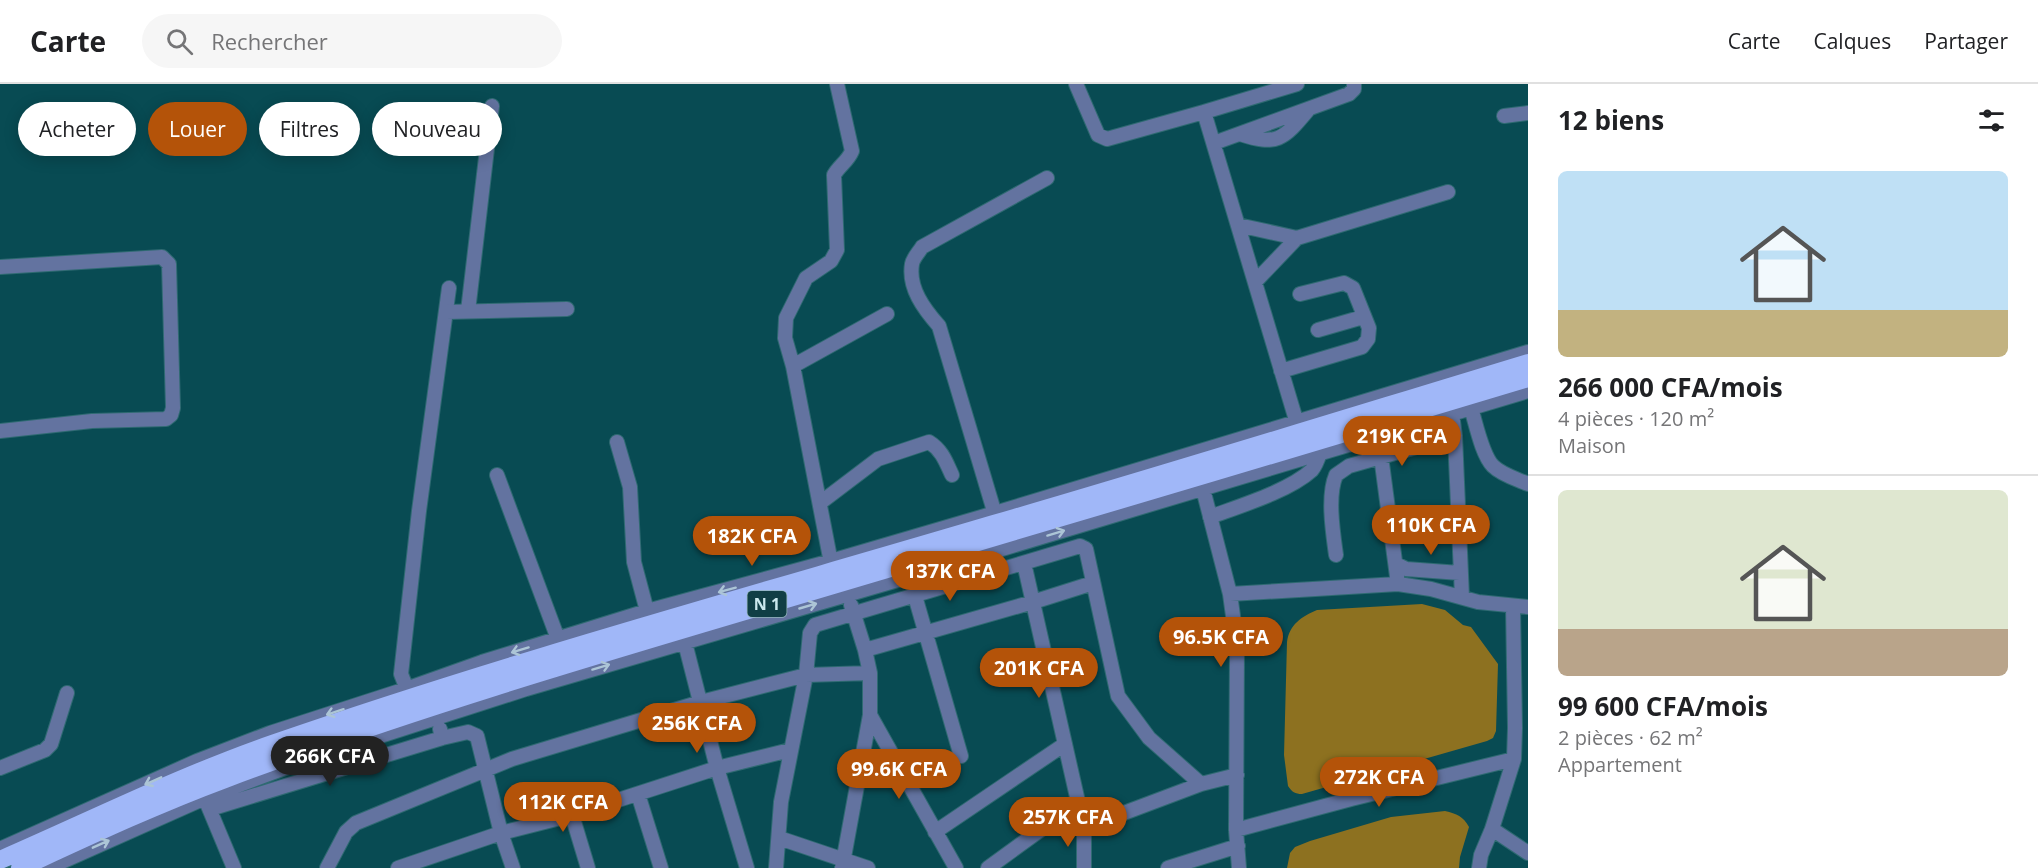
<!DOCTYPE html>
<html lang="fr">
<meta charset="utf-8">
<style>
:root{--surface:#fff;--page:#f6f6f6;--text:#202124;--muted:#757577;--line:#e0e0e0;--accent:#b45309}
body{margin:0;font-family:"Open Sans",sans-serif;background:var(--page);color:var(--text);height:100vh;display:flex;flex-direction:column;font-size:22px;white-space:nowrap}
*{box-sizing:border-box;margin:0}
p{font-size:20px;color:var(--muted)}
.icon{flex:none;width:33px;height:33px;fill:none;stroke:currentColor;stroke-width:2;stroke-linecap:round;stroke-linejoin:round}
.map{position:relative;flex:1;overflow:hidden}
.details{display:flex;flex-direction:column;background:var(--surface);width:510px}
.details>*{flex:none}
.top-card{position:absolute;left:18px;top:18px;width:570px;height:54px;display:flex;gap:12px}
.price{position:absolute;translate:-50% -51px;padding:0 14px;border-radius:21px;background:var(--accent);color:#fff;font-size:20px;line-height:39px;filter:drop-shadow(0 2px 3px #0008)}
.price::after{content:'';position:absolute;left:50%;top:36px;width:18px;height:14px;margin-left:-9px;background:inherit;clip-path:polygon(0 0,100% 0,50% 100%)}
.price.on{background:#222;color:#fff}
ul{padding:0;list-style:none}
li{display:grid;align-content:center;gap:12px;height:318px;padding:0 30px}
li+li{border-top:2px solid var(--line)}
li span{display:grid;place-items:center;height:186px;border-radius:9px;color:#555}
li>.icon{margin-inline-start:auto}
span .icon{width:108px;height:108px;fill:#fffc;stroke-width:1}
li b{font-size:26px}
h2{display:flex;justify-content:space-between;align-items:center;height:72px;padding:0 30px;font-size:26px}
.chip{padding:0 21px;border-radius:27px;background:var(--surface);box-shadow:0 3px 15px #0003;font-size:21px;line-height:54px}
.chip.on{background:var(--accent);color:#fff}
header{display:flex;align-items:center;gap:36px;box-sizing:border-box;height:84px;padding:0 30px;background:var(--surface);border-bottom:2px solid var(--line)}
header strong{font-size:28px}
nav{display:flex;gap:33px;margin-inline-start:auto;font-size:21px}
.search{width:420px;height:54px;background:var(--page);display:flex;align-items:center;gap:15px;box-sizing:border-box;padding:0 21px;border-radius:33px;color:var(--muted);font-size:22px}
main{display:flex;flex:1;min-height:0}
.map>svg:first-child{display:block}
</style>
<header>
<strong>Carte</strong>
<div class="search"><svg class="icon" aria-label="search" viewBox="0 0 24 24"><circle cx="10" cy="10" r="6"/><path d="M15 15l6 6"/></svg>Rechercher</div>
<nav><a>Carte</a><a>Calques</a><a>Partager</a></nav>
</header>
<main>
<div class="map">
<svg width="1528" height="784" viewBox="0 0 1528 784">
<rect width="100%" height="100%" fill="#084b53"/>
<path fill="#8d7120" d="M1422,520l23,6 18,15 8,2 27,37 -2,67 -3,7 -6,3 -185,53c-7,0 -10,-2 -14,-8l-4,-31 3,-113c2,-17 15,-26 30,-32z
M1445,727c12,3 18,5 24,16l-9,30 -1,11h-172l3,-15 5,-6 15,-6 81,-24z"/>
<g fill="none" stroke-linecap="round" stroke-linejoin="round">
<g stroke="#2f6a72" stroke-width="16">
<path id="minor" d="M1076,0l22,51 9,4 97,-27 95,318
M1204,28l93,-28
M1504,32l24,-3
M1240,50c37,12 43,6 68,-24
M1214,59l135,-49 5,-5v-5
M1238,141l59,13
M0,183l162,-10 7,7 4,144 -2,7 -5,4 -74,2 -92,10
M1255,198l42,-44 151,-46
M468,227l24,-205
M446,228l121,-3
M1318,246l45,-13
M793,282l94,-52
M1281,287l81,-24 6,-8 1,-11 -16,-40 -9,-5 -44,11
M1471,324c5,16 11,47 22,58 9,9 24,13 35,18
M1452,330l3,22 7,161
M617,358l13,45 4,75 13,49
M1381,372l17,128
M497,391l64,172
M1203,405l27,105 7,51 -1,185 3,38
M820,419l58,-44 51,-17c13,8 17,20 23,33
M1210,433c30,-11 79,-26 102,-47 4,-5 6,-11 8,-17
M997,437l-58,-195c-15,-17 -31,-38 -27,-62 1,-6 7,-12 10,-17l125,-69
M1336,471c-3,-22 -9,-59 0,-80l13,-9 106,-30
M1024,479l60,265v40
M1396,480l10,5 54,4
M832,484l-39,-202 -8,-28 1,-20 20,-40 25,-17 6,-11 -3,-75c5,-9 14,-14 18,-24l-15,-67
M1230,510l168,-10 33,5 47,13 50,5
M915,512l46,160
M683,551l34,133 30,100
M865,566l168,-48 60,-19
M410,613l-9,-23 18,-163 30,-223
M870,631l86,153
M440,645l2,9 26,-6 9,4 24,97 12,35
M0,684l45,-18 6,-6 16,-51
M638,710l23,74
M206,717l28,67
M210,725l232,-71
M572,731l16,53
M1084,744l117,-44 36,-9
M1492,745l36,24
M1236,746l115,-31 163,-40
M935,748l130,-88
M779,754l89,30
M0,765l197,-88 73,-28 136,-44 76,-27 165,-51 184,-50 164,-48 533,-161
M48,784l157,-70 104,-39 217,-70 416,-122 586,-176
M327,784l19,-36 10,-9 156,-64 189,-57 105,-27 64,-2
M398,784l103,-35 71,-18 145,-47 73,-18
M776,784l5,-66 25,-127 4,-42 5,-8 265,-79 6,3 32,147 31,42 52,46
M842,784l28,-153v-42l-5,-23 -14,-45
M988,784l91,-66
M1168,784l70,-22
M1479,784l2,-13 11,-26 22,-70 1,-31 -2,-122"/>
</g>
<g stroke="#2f6a72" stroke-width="21">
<path id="highway" d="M0,776c90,-39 182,-85 275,-117 237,-82 479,-148 719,-219 179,-52 356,-107 534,-161
M20,784c67,-31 135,-63 205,-89 181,-68 368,-123 554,-178 249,-75 500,-147 749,-223"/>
</g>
<use href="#minor" stroke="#6373a0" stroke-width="14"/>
<use href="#highway" stroke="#a0b7f8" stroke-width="18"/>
</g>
<defs><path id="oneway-shaft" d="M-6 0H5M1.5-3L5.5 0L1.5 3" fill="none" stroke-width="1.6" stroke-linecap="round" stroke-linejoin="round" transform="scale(1.5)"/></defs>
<g stroke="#acc5d6">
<use href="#oneway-shaft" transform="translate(1056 449) rotate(-17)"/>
<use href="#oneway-shaft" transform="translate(727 506) rotate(165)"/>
<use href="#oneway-shaft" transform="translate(808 522) rotate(-16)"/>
<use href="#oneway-shaft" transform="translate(520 566) rotate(163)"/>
<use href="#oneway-shaft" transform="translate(601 583) rotate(-17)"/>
<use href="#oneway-shaft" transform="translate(335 628) rotate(162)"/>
<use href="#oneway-shaft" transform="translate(153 697) rotate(156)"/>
<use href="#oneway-shaft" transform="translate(101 760) rotate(-24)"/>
</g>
<g text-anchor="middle" stroke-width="6" stroke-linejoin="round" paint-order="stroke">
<rect fill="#103e45" stroke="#93b5bb" stroke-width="1.5" x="747.5" y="507" width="39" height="26" rx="4.5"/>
<g font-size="16" font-weight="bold" fill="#cbe8ed">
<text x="767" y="526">N 1</text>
</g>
</g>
</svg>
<b class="price" style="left:1402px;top:383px">219K CFA</b>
<b class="price" style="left:1431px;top:472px">110K CFA</b>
<b class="price" style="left:752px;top:483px">182K CFA</b>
<b class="price" style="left:950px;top:518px">137K CFA</b>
<b class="price" style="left:1221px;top:584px">96.5K CFA</b>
<b class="price" style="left:1039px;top:615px">201K CFA</b>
<b class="price" style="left:697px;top:670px">256K CFA</b>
<b class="price on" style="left:330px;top:703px">266K CFA</b>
<b class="price" style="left:899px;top:716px">99.6K CFA</b>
<b class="price" style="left:1379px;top:724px">272K CFA</b>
<b class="price" style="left:563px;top:749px">112K CFA</b>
<b class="price" style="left:1068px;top:764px">257K CFA</b>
<div class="top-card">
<a class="chip">Acheter</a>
<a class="chip on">Louer</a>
<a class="chip">Filtres</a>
<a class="chip">Nouveau</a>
</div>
</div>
<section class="details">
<h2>12 biens<svg class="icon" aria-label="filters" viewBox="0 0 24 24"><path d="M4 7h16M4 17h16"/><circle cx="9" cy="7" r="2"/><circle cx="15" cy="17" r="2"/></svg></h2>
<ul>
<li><span style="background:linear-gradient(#bfe0f5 75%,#c2b280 0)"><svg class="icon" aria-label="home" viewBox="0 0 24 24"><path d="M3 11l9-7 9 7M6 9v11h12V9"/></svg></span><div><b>266 000 CFA/mois</b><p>4 pièces · 120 m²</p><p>Maison</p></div></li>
<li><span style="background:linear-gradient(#dfe7d0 75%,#b9a48a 0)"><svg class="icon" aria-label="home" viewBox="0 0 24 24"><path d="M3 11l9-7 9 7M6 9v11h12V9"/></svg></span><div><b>99 600 CFA/mois</b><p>2 pièces · 62 m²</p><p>Appartement</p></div></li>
</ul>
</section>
</main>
